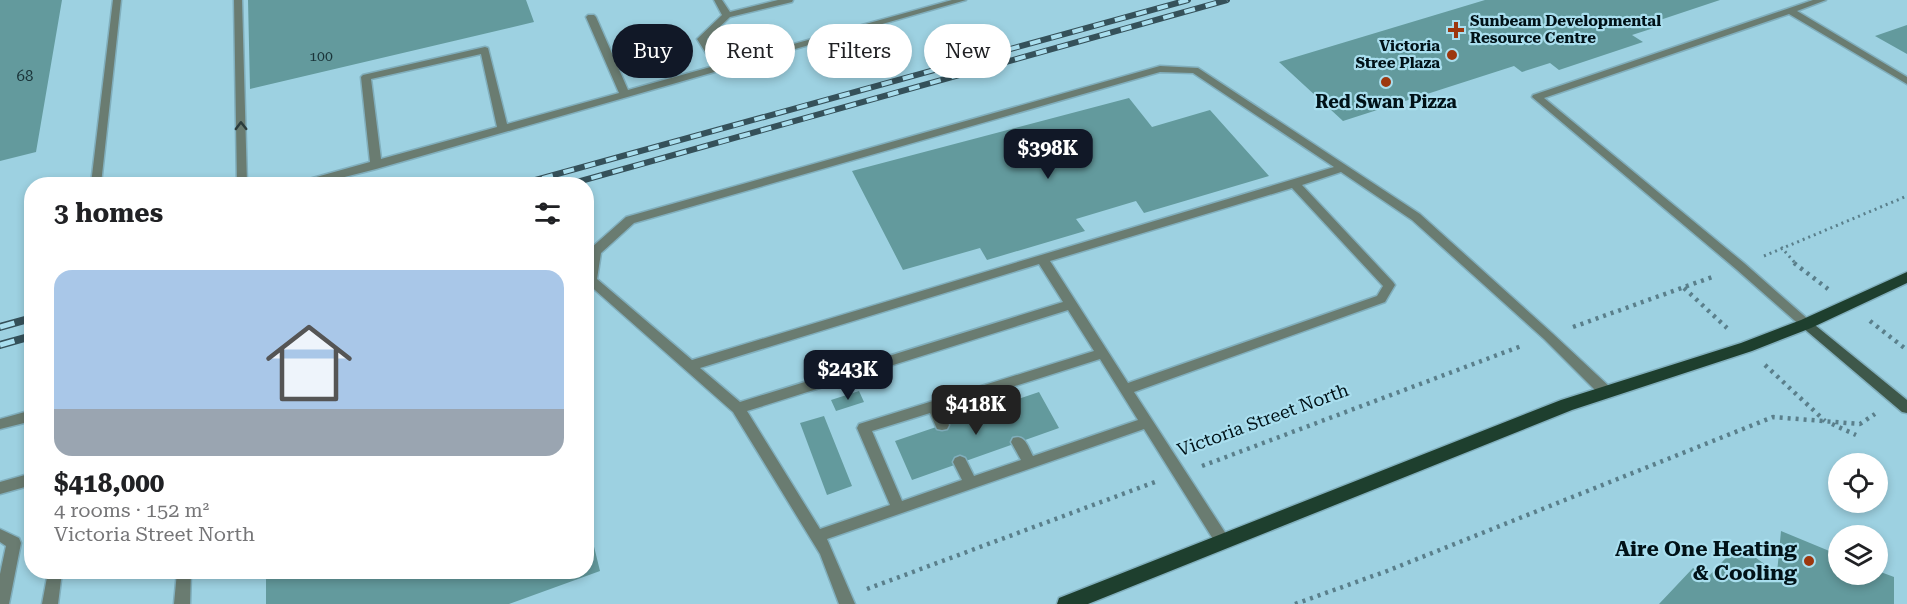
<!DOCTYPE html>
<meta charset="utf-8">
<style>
:root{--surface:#fff;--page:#f2f2f2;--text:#202124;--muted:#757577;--accent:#111827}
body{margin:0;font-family:"Roboto Serif",serif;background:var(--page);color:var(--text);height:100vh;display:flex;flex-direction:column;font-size:22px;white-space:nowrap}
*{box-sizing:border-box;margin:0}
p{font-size:20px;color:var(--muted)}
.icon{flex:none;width:33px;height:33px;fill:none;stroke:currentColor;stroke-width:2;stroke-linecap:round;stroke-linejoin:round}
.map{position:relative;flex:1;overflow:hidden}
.sheet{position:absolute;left:24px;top:177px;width:570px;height:402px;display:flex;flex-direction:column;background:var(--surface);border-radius:24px;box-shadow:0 3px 9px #0003}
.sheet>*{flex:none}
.guide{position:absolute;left:612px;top:24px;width:570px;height:54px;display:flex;gap:12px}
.controls{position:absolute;left:1828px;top:453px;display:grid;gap:12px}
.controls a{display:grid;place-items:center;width:60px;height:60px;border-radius:50%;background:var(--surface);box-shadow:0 3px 9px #0003;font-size:30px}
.price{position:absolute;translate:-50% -51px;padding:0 14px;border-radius:12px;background:var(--accent);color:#fff;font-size:20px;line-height:39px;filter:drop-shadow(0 2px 3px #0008)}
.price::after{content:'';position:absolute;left:50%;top:36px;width:18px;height:14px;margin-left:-9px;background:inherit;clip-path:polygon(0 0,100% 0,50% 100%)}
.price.selected{background:#222;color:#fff}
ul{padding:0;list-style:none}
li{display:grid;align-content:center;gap:12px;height:318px;padding:0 30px}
li span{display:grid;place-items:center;height:186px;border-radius:18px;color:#555}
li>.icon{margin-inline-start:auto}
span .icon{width:108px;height:108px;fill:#fffc;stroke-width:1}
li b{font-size:26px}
h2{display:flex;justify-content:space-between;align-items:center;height:72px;padding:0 30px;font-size:26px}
.tag{padding:0 21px;border-radius:27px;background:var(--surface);box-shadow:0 3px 9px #0003;font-size:21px;line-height:54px}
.tag.selected{background:var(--accent);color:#fff}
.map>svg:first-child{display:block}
</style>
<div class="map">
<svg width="1907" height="604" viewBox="0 0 1907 604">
<rect width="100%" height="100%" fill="#9dd1e1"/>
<path fill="#639a9d" d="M0,0h62l-26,152 -36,9z
M248,0h278l8,22 -284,67z
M1485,0h235l-66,22 6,4 -28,9 11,7 -84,28 -9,-7 -28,9 -8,-6 -171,55 -64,-59z
M1907,25v29l-32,-18z
M1129,98l23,29 58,-17 59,66 -125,37 -8,-12 -60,18 9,12 -98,29 -7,-12 -77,22 -51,-99z
M859,391l5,11 -28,9 -5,-11z
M1039,392l20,36 -147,52 -17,-39z
M824,416l28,70 -25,9 -27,-72z
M587,518l13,53 -91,33h-243v-32h320z
M1781,531l58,24v19h39v-3l16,6v27h-235l34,-36 14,10 31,-33 39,28z"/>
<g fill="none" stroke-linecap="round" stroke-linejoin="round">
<g stroke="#81afbd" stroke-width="3">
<path id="lane" d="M113,0h8l-20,184h-10z
M234,0h8l5,184h-10z
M714,0h8l8,12 48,-12h15l-1,2 -62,15 -23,22 15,25 230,-64h14l-590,169 -59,15h-16l1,-3 68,-19 -9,-85 2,-2 122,-28 3,1 19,76 112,-31 -33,-76 2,-2h6l2,2 32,73 86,-24 -17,-27 25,-24zM481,54l16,73 -116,32 -10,-80z
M1813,0h13l-29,11 110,66v7l-118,-70 -245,84 200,165 66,58 2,3 -2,3h-8l-66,-58 -204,-172 1,-2z
M1160,66l38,2 222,146 132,119 59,55 1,4 -1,4 -5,1 -5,-1 -57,-57 -132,-119 -71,-48 -39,13 91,97 2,3 -10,17 -251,90 94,145 2,5 -2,5 -5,2 -5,-2 -74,-118 -317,110 28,65h-16l-19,-50 -87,-142 -146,-129 -1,-13 5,-22 35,-31zM1160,72l33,1 141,94 -642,193 -95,-81 4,-26 33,-30zM1292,188l91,98 -6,10 -249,87 -78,-122zM1039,264l24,38 -323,100 -40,-34zM1068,310l26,41 -235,73 -2,4 33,77 -70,24 -73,-118zM1100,359l38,61 -105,36c-5,-9 -8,-22 -20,-18l-2,4 10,18 -47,16 -9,-18 -5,-2 -5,2 -2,4 9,18 -60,21 -30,-70 58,-18 7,16 5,1 5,-1 2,-4 -8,-16 44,-13c4,7 7,17 18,14l2,-4 -9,-14z
M32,410v11l-32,8v-10z
M32,473v12l-32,9v-12z
M0,529l19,9 2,5 -12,61h-9v-30l6,-28 -6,-4z
M48,572h14l-4,32h-16z
M177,572h14l-1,32h-16z"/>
</g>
<g stroke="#81afbd" stroke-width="3">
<path id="secondary" d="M1806,319l4,2 97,79v13l-5,-1 -100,-85 -2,-3 2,-3z"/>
</g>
<g stroke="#81afbd" stroke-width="3">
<path id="primary" d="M1907,272v11l-96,45 -59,23 -180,59 -484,194h-31l2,-6 502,-198 180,-57 60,-23z"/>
</g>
<path stroke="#5a7f8b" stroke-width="3" stroke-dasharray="2 4" stroke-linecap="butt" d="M1781,247l15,17
M1764,256l143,-60"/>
<path stroke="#5a7f8b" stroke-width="4.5" stroke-dasharray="3 5" stroke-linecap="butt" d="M1794,263l34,26
M1684,288l43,40
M1870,321l37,29
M1573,327l142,-51
M1765,365l60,56
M1832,424l24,11
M1202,466l322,-121
M867,589l288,-107
M1295,604l92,-33 386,-154 87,7 15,-10"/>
<use href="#lane" fill="#6a7c71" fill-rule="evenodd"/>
<use href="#secondary" fill="#3e584a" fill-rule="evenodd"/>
<use href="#primary" fill="#1e3f2e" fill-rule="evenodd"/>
<g stroke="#35515a" stroke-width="6">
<path id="rail-far1" d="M521,184l667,-184
M570,184l657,-184"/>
</g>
<g stroke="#35515a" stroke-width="8">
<path id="rail" d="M0,327l32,-9
M0,345l32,-9"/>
</g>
<use href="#rail-far1" stroke="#a9deee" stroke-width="4" stroke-dasharray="11" stroke-linecap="butt"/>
<use href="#rail" stroke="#a9deee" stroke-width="5" stroke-dasharray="15" stroke-linecap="butt"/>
</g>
<defs><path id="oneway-chevron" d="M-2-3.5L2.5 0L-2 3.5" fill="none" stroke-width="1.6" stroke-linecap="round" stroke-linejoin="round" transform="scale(1.5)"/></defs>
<use stroke="#2b3c3c" href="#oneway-chevron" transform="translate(241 126) rotate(-91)"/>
<g fill="#9d370e" stroke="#a9deee" stroke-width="2">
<path d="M1453 21h6v6h6v6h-6v6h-6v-6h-6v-6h6z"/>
<circle cx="1452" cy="55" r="6"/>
<circle cx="1386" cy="82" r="6"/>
<circle cx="1809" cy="561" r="6"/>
</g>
<g text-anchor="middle" stroke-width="4.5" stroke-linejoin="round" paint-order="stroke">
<g font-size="14" fill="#1a3439">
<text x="321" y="61">100</text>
</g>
<g font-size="15" font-weight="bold" fill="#011218" stroke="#a9deee" text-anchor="start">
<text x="1470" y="26">Sunbeam Developmental<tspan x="1470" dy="17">Resource Centre</tspan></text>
<text x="1440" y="51" text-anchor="end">Victoria<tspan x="1440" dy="17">Stree Plaza</tspan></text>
</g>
<g font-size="15" fill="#1a3439">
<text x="25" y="81">68</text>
</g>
<g font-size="18" font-weight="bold" fill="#011218" stroke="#a9deee">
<text x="1386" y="108">Red Swan Pizza</text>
</g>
<g font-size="18" fill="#011218" stroke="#a9deee">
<text transform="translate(1263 420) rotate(-20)" y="6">Victoria Street North</text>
</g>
<g font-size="21" font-weight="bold" fill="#011218" stroke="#a9deee" text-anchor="end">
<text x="1797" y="556">Aire One Heating<tspan x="1797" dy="24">&amp; Cooling</tspan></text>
</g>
</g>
</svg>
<div class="controls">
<a><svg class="icon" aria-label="locate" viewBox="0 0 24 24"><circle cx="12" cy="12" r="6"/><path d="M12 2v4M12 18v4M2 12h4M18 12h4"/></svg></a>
<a><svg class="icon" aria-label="layers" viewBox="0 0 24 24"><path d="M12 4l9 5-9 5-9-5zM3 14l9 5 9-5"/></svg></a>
</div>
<b class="price" style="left:1048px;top:180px">$398K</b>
<b class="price" style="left:848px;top:401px">$243K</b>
<b class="price selected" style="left:976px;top:436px">$418K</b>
<div class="guide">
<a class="tag selected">Buy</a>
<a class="tag">Rent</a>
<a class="tag">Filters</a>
<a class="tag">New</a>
</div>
<section class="sheet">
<h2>3 homes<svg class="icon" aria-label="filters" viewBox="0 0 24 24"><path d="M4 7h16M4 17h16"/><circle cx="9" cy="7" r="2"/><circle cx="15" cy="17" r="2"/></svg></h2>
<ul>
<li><span style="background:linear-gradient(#a9c7e8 75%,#9aa5b1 0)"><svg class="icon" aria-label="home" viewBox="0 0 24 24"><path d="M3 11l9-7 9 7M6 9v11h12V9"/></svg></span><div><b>$418,000</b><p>4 rooms · 152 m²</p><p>Victoria Street North</p></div></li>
</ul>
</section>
</div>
